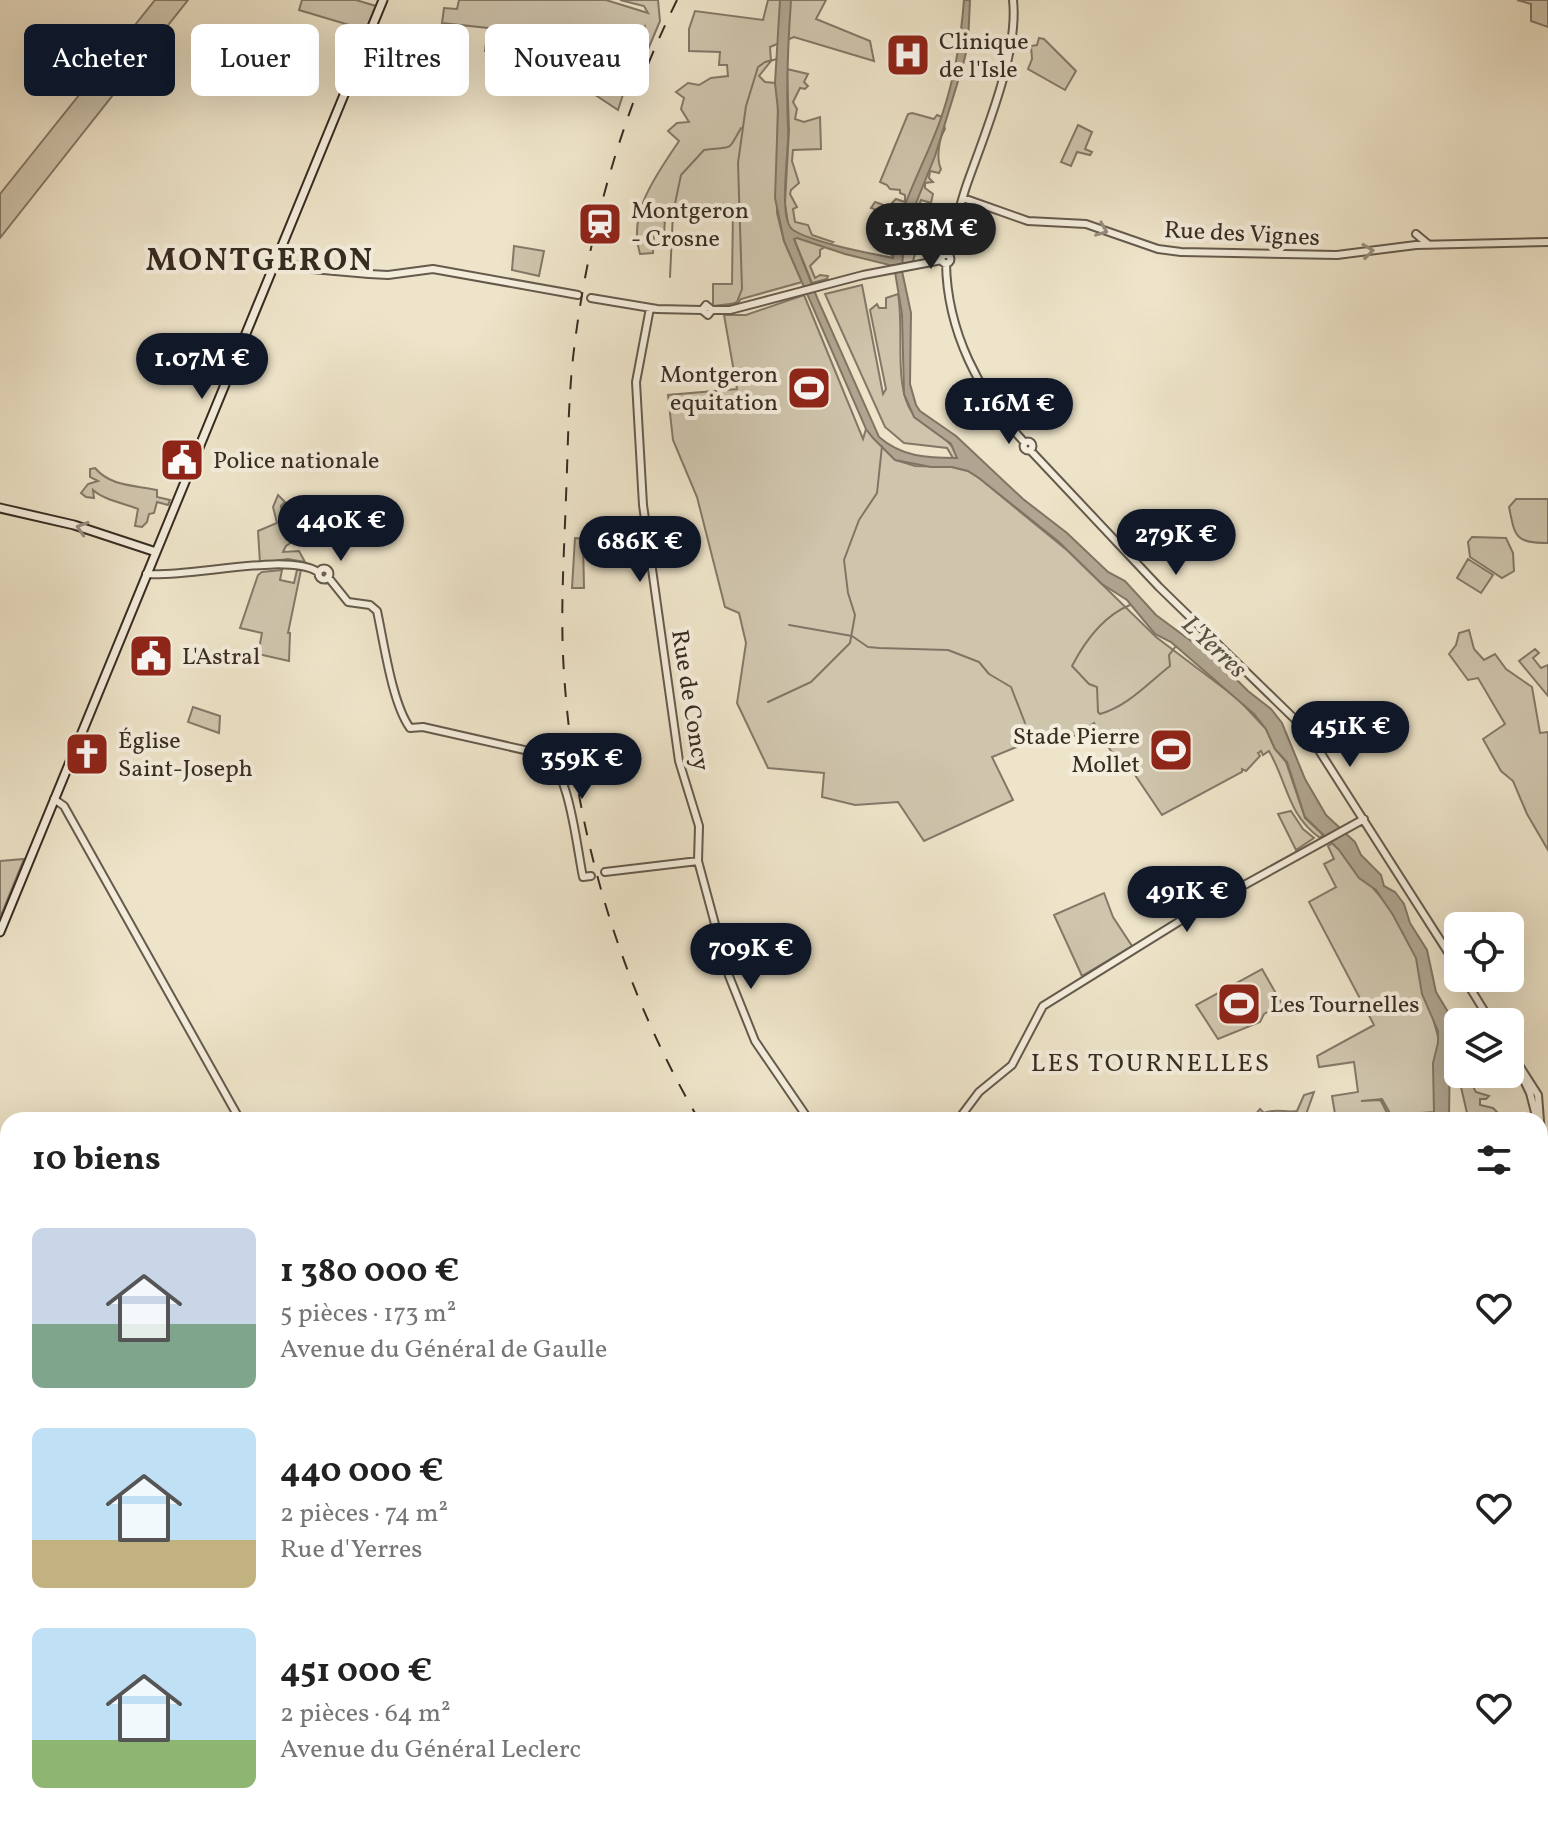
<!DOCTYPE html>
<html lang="fr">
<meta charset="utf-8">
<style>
:root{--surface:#fff;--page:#f2f2f2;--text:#222;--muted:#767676;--accent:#111827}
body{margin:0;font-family:Vollkorn,serif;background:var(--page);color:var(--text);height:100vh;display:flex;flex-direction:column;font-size:30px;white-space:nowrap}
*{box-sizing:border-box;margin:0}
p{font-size:26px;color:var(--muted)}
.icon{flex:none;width:44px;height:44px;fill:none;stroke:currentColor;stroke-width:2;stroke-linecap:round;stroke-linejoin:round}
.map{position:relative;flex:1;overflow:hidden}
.details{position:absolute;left:0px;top:1112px;width:1548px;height:712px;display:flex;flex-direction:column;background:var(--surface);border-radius:24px 24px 0 0;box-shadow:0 8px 32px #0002}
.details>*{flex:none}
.top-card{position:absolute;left:24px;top:24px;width:800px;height:72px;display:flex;gap:16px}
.fabs{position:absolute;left:1444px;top:912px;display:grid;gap:16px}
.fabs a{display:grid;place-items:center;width:80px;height:80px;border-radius:12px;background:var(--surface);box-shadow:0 8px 32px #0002;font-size:40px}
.price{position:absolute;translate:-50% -68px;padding:0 18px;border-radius:28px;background:var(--accent);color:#fff;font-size:26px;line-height:52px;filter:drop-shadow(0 2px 4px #0008)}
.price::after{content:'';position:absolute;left:50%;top:48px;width:24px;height:18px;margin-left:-12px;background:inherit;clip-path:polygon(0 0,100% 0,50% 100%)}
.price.active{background:#222;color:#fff}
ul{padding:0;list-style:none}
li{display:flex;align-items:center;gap:24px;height:200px;padding:0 32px}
li span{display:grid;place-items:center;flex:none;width:224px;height:160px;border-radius:12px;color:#555}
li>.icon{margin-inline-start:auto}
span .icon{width:96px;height:96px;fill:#fffc;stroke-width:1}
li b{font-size:34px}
h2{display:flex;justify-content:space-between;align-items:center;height:96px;padding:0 32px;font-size:34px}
.tag{padding:0 28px;border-radius:12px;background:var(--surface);box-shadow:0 8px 32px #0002;font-size:28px;line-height:72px}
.tag.active{background:var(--accent);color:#fff}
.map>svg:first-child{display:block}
</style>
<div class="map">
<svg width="1548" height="1824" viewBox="0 0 1548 1824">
<rect width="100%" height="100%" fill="#eee4c9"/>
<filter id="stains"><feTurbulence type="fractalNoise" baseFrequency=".0025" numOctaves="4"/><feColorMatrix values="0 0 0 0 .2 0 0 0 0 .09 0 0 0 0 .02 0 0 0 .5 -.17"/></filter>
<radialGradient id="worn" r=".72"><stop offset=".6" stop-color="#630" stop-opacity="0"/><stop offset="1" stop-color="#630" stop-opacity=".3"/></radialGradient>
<path fill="#cfc5ad" stroke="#837868" stroke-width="2" d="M155,0h33l-188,238v-44z
M302,0h54l20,6 -10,24 -67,-20z
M459,0h147l42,13 -4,-7 -24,-6h38l2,21 -24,57 -3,-2 14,-40 -2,-9 -27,83 -62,-41 -71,-18 3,-23 -46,-5 2,-15 13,1z
M768,0h58l-10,19 54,22 4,20 -80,-24 -24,10 1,14 -12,15 6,6 10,1 3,9 -1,121 7,28 18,41 -61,17 -3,4 -25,3v-22h19l1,-76 -67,-2 -2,28h-10l-1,19 -13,1c-13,-41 17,-80 39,-113l-11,-10 9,-8 12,-1 -8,-13 3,-11 -8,-6 12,-9 11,2 12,-7 17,-2 -1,-11h-8l1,-13 -31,-1v-22l6,-18 68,9z
M1517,0h31v27l-17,-6v-17z
M1039,38l5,1 32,32 -11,19 -37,-21 4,-10 -1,-13 6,-1z
M787,69l21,5 -4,8 4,4 -3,3 -5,-1 -7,14 4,7 -2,10 9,3 16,-5 1,32 -28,1 -1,11 7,22 -8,7 -1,4 7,13 -4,2 2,13 13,3 4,10 21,7 -13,8v6l-10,10 5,12 5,-3 8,1 -1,3 -15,4 -24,-59 -3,-20 4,-74z
M912,113l22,6 3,-4 5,2 3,12c-6,9 -9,30 -4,40l-2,4 -9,-2 -1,7 4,4 -8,1v5l8,6 -2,9 -10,-3c-4,9 -6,19 -6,28 -1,12 3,24 -3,35l-12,2 -11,-13 1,-20 -11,-2 7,-11 -3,-7 -12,-4 4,-6 17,6v-5l4,-4 9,3v-7l-5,-2v-3l-10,-1 -3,-4 -7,-3 28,-68z
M1078,125l14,7 -7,17 7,3 -2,3 -13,-3 -6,14 -10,-4z
M514,246l30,5 -5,25 -27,-6z
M862,285l21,109 3,-5 -16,-79 7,-6 2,4h7v-10l12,-4c6,33 -3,83 10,111 10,24 44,29 50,53h-5l-6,-10 -43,-5 -19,-16 -60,-133z
M804,295l59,144 3,-10 30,31 19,6 37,1 16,4 11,7 89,73 88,86 82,62 28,30 9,20 11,13 19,56 18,17 -3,3c-33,-24 -32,-54 -51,-87l-6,4 -2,-4 -3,2 2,3 -14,15 -4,-2v3l-80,43 -27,-40 -18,-14 -23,-38 -17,13 -29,-2 -56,23 21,43 -89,41 -26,-39 -43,3 -33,-8 2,-24 -56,-5 -31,-65 9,-60 -7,-30 -14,-6 -28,-110 -24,-57 -5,-45 69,-6 -13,-74h22z
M95,468c16,19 40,17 62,22v7l13,3 -2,5 -11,-3 -3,11 -5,1 -2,8 -5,5 -7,-1 3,-17c-15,-6 -34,-9 -45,-19l1,8 -8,-1 -5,-4 7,-9 10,-3 -8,-4v-8z
M278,495l7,7 -4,4 1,12 13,12v10l-9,6 -3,6 16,-1 6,11 -17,-3 -28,4 -2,-32 19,-8 -4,-16z
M1516,499h32v44c-33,0 -33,-6 -39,-36z
M1472,537l34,1 7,15 1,18 -12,7 -32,-21 -2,-15z
M575,538l8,1 1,49h-12z
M1468,559l25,16 -12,18 -24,-15z
M282,570l-2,10 14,3 3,-13h4l-13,63h2l-1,28 -31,-7 4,-21 -22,-5 18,-53 4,-3z
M1469,630l5,19 10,11 11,-6 11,15 26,18 8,46 8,-1v118l-21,-36 -14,-33 -12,-10 -18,-32 22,-15 -27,-46 -10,2 -19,-26 7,-9 3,-12z
M1535,649l4,4 -6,5 8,10 7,-3v31l-29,-35z
M193,707l27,9 -1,17 -31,-11z
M1291,811l12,18 11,9 -18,12 -18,-36z
M1334,842l56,66 26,49 23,83 -1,80h-102l-4,-24 26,-4 -4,-30 -35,5 -2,-11 57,-31 -65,-123 27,-15 -12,-23 10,-5 -6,-13z
M24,859l-24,59v-57z
M1104,893l9,24 19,29 -50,30 -28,-61z
M1262,969l20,35 -18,10 -4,8 -42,17 -22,-34z
M1458,1074h8l10,18 13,4 -3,3h-6v6l13,3 5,5 -2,7h-11l-2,-3 -8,2 -8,-6z
M1314,1092l-10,28h-73l8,-3 4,3 12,-5 5,-6 4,4c12,-5 21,0 33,-2l7,-16z
M1540,1756l8,4v64h-17l5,-8h4l2,-9 -2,-3z
M958,1816h62l-7,8h-53z
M1193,1816h85l-3,8h-96z
M707,1820h59l39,4h-133z"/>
<path fill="#b0a590" stroke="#807564" stroke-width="2" fill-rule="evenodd" d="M780,0h11c-3,43 -5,86 -3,128 2,19 -11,91 5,102 21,13 75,23 100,28 1,-46 35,-99 49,-143 13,-38 19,-76 22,-115h6l-2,44 -5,21 -28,91 -31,77 -2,38 9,42 -1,71 6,21 4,6 36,25 67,63 44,34 41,39 17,9 31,34 62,46 30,30 23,18 11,14 23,56 21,36 29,27 6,13 20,20 3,11 11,6 9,12 6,19 17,27 9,42 15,25 -2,17 9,14v11l-8,-11 -1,72h-12l-4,-4c-8,-1 -38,5 -42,2 -5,-4 -7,-13 -11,-18l-19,1 21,-2 9,16 5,4 12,-5 26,-2 -1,-49 5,-20v-12l-16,-37 -6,-36 -23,-43 -17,-25 -17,-12 -20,-28 -34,-33 -18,-55 -12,-13 -9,-20 -12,-15 -83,-72 -16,-8 -28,-34 -25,-16 -43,-42 -80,-64 -11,-7 -16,-4h-21l-36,-7 -22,-22 -7,-9 -82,-188 -9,-43 3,-88 -3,-27zM797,238l48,16 49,12 8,48 2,80 10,23 37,27 6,14c-30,0 -55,-1 -78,-21l-61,-137 -24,-61z"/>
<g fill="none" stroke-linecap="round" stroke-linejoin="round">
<path stroke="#807564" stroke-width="2" d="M670,277l3,-64 8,-38 23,-25c29,-5 22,5 37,-22
M731,305l6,-3 5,-13 -4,-126 8,-57 12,-39 7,-5 12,-3
M1130,605c-27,11 -45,36 -58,61l17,18 8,3 1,25 2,2c28,-8 47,-30 70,-48l-1,-11 7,-9
M789,625l63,11 16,11 11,1 69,2 31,12 10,12 22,13 14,36
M768,702l43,-20 39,-39 5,-28 -7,-22 -4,-33 15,-40 18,-27 5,-47
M1138,1824l1,-8"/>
<g stroke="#655a4c" stroke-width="10">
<path id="tertiary" d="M963,198l65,23 58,3 72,25 23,3 156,3 79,-10 132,-3
M1416,234l12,10
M941.5 259a4.5 4.5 0 1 1 9 0a4.5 4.5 0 1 1-9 0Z
M947,255c7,-24 12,-48 20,-71 18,-51 52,-131 46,-184
M276,261l36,8 57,5 19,1 45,-6 145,26
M946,263c1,68 33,131 79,180
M591,298l66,11 45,1 4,-5 6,5 -4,5 -6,-5
M650,308l-14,74 7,123 36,256 20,65 -1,35 31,115 26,65 54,79
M712,310h18l133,-35 79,-15
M1023.5 446a4.5 4.5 0 1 1 9 0a4.5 4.5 0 1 1-9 0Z
M1030,450l129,137 147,143 152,238
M318.5 574a5.5 5.5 0 1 1 11 0a5.5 5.5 0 1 1-11 0Z
M146,574c43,4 141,-22 172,-2
M328,577l20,25 22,3 7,6c7,32 15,92 33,117l13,-1 119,27c27,9 35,96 41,123l8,-1
M54,799l10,7 176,314
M605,872l93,-11
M1464,978l27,44
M1510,1051l28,44 3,39
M1516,1064l14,29 7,27
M958,1120l21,-28 33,-27 31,-59 145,-90 176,-97
M1541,1133l2,25 5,19
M1540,1377l8,1
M1540,1452l8,-11
M1540,1527l8,2
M571,1816l3,8
M47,1824l5,-8
M1023,1824l9,-8
M1317,1824l6,-8"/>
</g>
<g stroke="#372c22" stroke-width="11">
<path id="secondary" d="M0,508l74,17 82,27
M0,932l383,-932
M784,1816l34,8
M649,1824l43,-8"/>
</g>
<use href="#tertiary" stroke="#f4eddc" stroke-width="6"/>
<use href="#secondary" stroke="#f4eddc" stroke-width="7"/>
<path stroke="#372c22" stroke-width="2" stroke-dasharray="14 14" stroke-linecap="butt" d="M677,0c-55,112 -90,234 -104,358 -5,46 -5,93 -7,139 -2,59 -6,117 -2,176 10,157 55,310 135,447
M927,1824l1,-8"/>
</g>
<defs><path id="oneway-chevron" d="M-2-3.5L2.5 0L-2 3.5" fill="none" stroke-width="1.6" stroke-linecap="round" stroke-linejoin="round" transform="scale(2)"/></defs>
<g stroke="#968c7f">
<use href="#oneway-chevron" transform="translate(1102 230) rotate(22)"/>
<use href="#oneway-chevron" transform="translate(1368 251) rotate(-7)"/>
<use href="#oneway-chevron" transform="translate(82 528) rotate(-162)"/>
</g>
<defs>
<g id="hospital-square" transform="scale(2.3)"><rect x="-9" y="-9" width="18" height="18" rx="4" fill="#8f2418" stroke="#f4eddc"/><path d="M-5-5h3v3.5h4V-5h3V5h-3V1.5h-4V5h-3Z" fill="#fff"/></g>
<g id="station-square" transform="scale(2.3)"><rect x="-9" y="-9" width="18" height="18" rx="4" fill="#8f2418" stroke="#f4eddc"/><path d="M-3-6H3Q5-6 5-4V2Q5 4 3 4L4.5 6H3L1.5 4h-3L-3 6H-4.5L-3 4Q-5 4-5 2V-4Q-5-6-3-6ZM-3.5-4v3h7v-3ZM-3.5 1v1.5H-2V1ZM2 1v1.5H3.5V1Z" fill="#fff"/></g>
<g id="stadium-square" transform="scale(2.3)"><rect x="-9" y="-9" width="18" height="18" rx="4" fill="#8f2418" stroke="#f4eddc"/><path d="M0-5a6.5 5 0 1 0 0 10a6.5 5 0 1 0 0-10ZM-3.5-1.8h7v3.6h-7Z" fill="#fff"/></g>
<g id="civic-square" transform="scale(2.3)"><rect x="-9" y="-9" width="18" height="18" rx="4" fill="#8f2418" stroke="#f4eddc"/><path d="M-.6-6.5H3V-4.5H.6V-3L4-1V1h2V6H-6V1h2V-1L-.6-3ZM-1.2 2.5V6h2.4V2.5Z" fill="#fff"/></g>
<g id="church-square" transform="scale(2.3)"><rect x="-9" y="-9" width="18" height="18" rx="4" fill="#8f2418" stroke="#f4eddc"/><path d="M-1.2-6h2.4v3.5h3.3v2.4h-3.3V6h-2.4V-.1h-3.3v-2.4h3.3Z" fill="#fff"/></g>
</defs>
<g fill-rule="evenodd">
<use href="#hospital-square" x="908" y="55"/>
<use href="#station-square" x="600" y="224"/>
<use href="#stadium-square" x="809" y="388"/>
<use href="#civic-square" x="182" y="460"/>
<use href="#civic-square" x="151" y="656"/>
<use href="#stadium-square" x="1171" y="750"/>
<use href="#church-square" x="87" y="754"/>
<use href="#stadium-square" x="1239" y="1004"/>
</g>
<g text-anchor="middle" stroke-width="8" stroke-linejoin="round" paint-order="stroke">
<g font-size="24" fill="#372c22" stroke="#f4eddc" text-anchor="start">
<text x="939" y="49">Clinique<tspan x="939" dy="28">de l'Isle</tspan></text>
<text x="631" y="218">Montgeron<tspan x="631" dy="28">- Crosne</tspan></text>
<text x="778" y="382" text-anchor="end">Montgeron<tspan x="778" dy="28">equitation</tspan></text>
<text x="213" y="468">Police nationale</text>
<text x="182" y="664">L'Astral</text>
<text x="1140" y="744" text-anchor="end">Stade Pierre<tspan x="1140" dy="28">Mollet</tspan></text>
<text x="118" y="748">Église<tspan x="118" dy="28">Saint-Joseph</tspan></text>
<text x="1270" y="1012">Les Tournelles</text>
</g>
<g font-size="24" fill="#372c22" stroke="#f4eddc">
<text transform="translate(1242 233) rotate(3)" y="8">Rue des Vignes</text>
<text transform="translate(691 700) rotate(81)" y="8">Rue de Concy</text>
</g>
<g font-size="26" font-style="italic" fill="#5b5043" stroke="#f4eddc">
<text transform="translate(1215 646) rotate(43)" y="9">L'Yerres</text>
</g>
<g font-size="26" letter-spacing="2" fill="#372c22" stroke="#f4eddc">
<text x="1151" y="1071">LES TOURNELLES</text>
</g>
<g font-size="32" font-weight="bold" letter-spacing="2" fill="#372c22" stroke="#f4eddc">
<text x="260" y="270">MONTGERON</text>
</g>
</g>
<rect width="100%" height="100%" filter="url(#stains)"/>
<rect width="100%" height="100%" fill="url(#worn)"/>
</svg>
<div class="fabs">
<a><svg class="icon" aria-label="locate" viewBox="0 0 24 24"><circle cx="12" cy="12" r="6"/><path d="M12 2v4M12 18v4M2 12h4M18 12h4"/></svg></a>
<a><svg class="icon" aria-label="layers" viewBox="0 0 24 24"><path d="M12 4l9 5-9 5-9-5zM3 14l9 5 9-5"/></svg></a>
</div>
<b class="price active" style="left:931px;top:271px">1.38M €</b>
<b class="price" style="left:202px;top:401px">1.07M €</b>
<b class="price" style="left:1009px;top:446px">1.16M €</b>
<b class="price" style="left:341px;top:563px">440K €</b>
<b class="price" style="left:1176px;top:577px">279K €</b>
<b class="price" style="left:640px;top:584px">686K €</b>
<b class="price" style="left:1350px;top:769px">451K €</b>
<b class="price" style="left:582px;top:801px">359K €</b>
<b class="price" style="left:1187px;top:934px">491K €</b>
<b class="price" style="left:751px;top:991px">709K €</b>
<div class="top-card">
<a class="tag active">Acheter</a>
<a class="tag">Louer</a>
<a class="tag">Filtres</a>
<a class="tag">Nouveau</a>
</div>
<section class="details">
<h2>10 biens<svg class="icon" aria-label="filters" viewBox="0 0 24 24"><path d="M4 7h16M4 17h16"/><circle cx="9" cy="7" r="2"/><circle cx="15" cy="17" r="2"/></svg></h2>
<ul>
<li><span style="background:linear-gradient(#c9d6e8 60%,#7fa58c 0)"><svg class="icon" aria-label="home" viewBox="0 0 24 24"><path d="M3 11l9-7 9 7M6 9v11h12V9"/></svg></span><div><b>1 380 000 €</b><p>5 pièces · 173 m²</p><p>Avenue du Général de Gaulle</p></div><svg class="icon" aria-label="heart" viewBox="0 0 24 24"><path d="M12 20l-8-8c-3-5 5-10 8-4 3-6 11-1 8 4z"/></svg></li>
<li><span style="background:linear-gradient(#bfe0f5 70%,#c2b280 0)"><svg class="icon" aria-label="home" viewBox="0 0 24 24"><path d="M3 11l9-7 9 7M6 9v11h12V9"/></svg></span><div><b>440 000 €</b><p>2 pièces · 74 m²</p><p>Rue d'Yerres</p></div><svg class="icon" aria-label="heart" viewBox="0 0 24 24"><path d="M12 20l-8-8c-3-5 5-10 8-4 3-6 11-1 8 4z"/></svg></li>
<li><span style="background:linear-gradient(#bfe0f5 70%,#8fb573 0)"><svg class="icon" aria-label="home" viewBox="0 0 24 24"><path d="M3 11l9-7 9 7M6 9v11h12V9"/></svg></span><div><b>451 000 €</b><p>2 pièces · 64 m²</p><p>Avenue du Général Leclerc</p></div><svg class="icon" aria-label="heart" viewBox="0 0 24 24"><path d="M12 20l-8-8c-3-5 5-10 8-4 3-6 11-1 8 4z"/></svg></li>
</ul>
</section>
</div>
